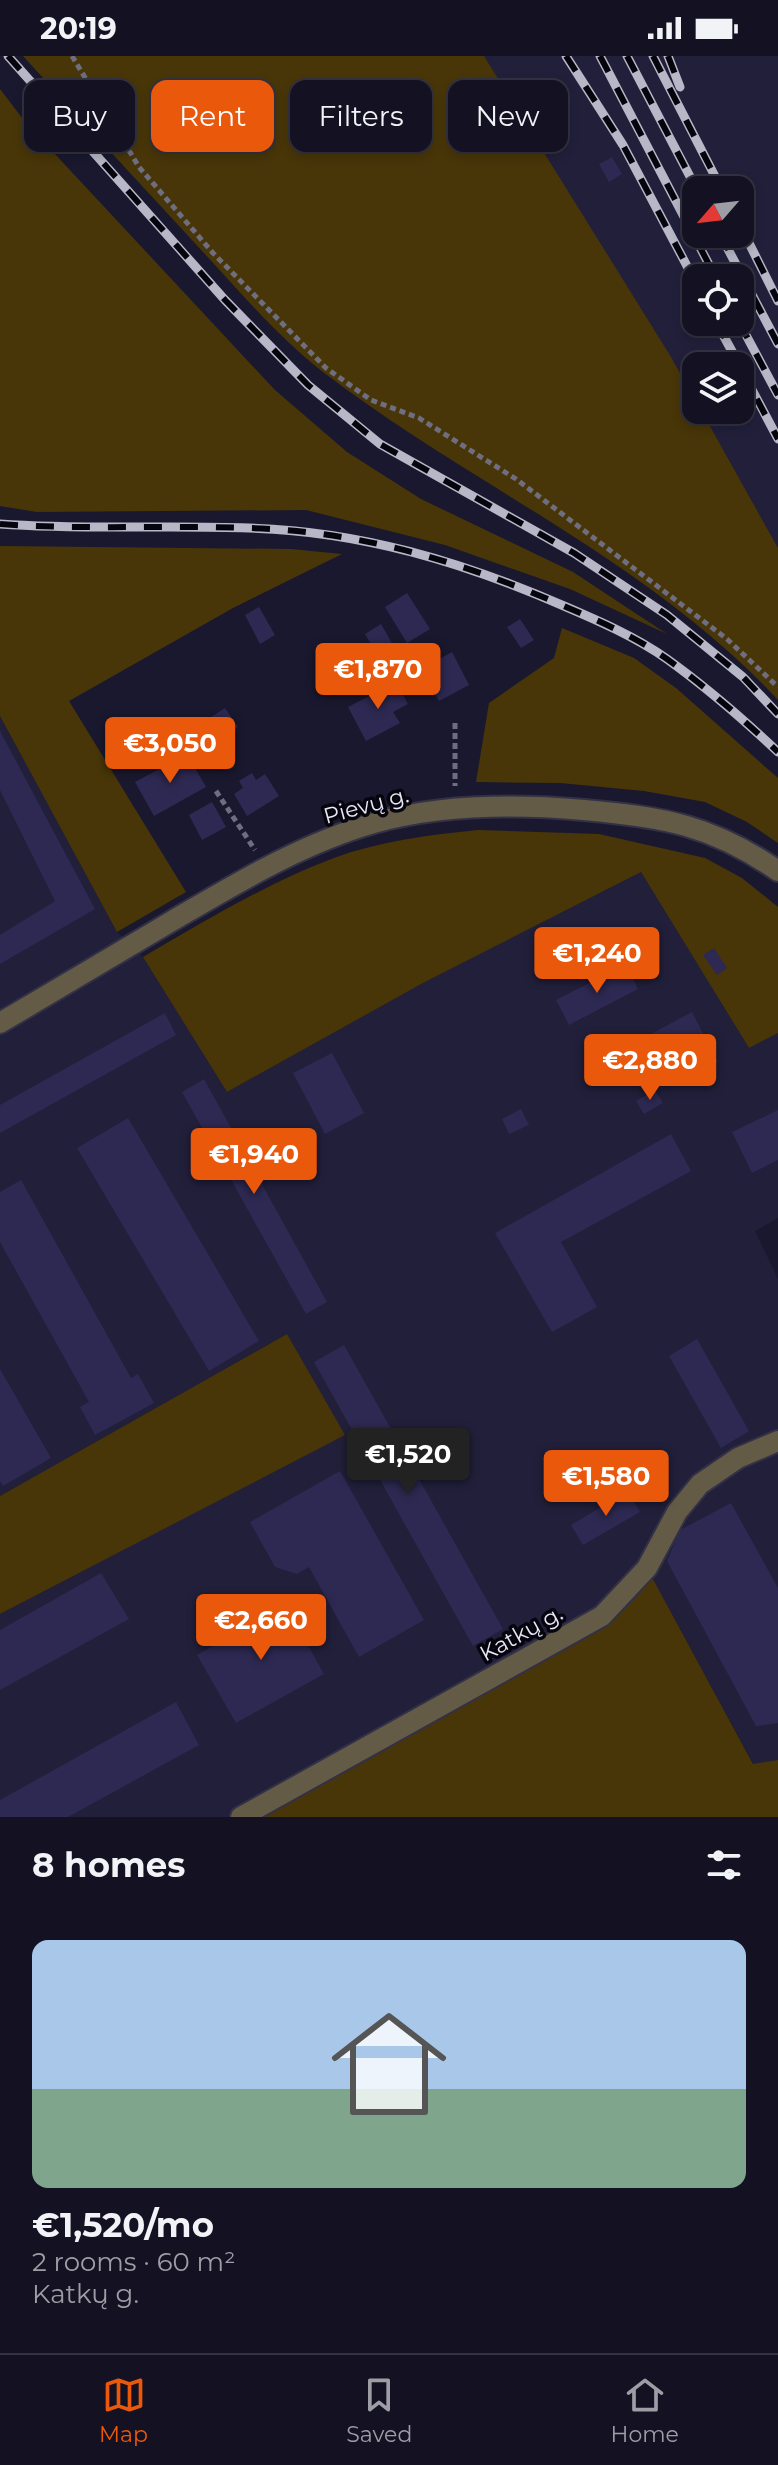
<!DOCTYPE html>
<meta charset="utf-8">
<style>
:root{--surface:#141222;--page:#21202f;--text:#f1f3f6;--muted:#9d9ea5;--line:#333240;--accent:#ea580c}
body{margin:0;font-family:Montserrat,sans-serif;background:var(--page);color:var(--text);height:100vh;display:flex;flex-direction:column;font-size:30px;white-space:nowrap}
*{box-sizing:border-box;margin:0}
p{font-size:26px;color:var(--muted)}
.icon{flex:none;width:44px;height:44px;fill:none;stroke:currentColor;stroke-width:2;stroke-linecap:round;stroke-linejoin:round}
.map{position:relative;height:1761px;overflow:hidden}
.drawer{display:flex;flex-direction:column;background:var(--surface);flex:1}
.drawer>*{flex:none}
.banner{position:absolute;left:24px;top:24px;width:730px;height:72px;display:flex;gap:16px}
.needle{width:52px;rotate:242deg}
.buttons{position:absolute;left:682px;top:120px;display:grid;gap:16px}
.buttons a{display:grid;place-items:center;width:72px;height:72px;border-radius:16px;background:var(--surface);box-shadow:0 4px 12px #0003,0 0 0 2px var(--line);font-size:40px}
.price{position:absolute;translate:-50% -68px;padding:0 18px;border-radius:8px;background:var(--accent);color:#fff;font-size:26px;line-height:52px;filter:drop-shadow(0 2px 4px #0008)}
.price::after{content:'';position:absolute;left:50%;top:48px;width:24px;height:18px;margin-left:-12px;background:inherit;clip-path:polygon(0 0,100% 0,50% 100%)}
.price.active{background:#222;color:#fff}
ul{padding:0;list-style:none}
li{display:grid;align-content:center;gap:16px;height:424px;padding:0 32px}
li+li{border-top:2px solid var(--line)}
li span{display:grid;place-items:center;height:248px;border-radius:16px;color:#555}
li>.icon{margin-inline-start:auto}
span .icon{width:144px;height:144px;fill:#fffc;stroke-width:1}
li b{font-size:34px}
h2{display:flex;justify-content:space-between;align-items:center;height:96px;padding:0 32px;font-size:34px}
.pill{padding:0 28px;border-radius:16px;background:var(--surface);box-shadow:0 4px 12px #0003,0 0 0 2px var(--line);font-size:28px;line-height:72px}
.pill.active{background:var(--accent);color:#fff}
.status{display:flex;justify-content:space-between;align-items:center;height:56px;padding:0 40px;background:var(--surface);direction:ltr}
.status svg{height:22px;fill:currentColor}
.tabs{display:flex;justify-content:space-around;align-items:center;height:112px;border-top:2px solid var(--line);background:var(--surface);font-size:22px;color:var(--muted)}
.tabs a{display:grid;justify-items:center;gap:4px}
.tabs .active{color:var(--accent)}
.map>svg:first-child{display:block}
</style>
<div class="status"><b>20:19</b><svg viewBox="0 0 49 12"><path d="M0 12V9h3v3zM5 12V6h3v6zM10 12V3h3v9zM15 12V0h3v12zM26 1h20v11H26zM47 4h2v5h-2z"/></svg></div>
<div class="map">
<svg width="778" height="1761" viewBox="0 0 778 1761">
<rect width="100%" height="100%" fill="#1a182e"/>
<path fill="#221f3b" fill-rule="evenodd" d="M484,0h294v492l-77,-138h39v-44h-44v36zM696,134h44v44h-44zM696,222h44v44h-44z
M0,660l117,216 26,25 84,135 196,-109 218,-111 108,176 29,-15v185l-23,13 23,48v481l-24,5 -107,-197 -45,48 -355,201h-247v-203l344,-179 -57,-101 -287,162z"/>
<path fill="#483609" d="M23,0h461l187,301 25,45v8h5l77,138v152c-129,-139 -306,-214 -455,-328 -44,-34 -82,-79 -120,-120 -60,-65 -120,-130 -180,-196z
M0,33l26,34 249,267 72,62 74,47 152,73 94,62 -97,-45 -125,-44 -139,-35 -269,2 -37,-6z
M0,490l291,3 51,5 -109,54 -164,93 117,191 -69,40 -117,-216z
M562,572l72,30 42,30 102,90v65l-31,-21 -42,-20 -61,-11 -84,-8 -84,-1 13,-79 65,-45z
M478,774l121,4 106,24 37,20 36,29v126l-29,15 -108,-176 -218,111 -196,109 -84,-135c62,-36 124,-74 191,-99 46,-17 95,-23 144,-28z
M287,1278l58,101 -345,179v-118z
M647,1512l106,196 25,-4v57h-531l323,-184z"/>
<path fill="#2d2952" d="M612,101l10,17 -13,8 -10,-18z
M407,537l23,36 -23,14 -22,-36z
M259,551l16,28 -15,9 -15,-29z
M520,563l14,21 -13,8 -14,-21z
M381,568l21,37 -16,9 -21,-36z
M452,596l17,33 -30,16 -18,-32z
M396,626l12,22 -15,8 7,11 -34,18 -18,-34z
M225,652l13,19 -35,24 -13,-20z
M0,675l95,178 -95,55v-29l55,-34 -55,-111z
M187,698l19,33 -52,29 -19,-34z
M252,717l4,7 9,-6 14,22 -32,20 -13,-22 9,-6 -4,-7z
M212,746l14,25 -24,13 -13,-25z
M714,892l13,20 -10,7 -14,-20z
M626,908l12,25 -69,36 -13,-25z
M692,956l26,50 -44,24 -11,-21 -10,6 -12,-22 10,-5 -4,-8z
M165,957l11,22 -176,98v-28z
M332,997l32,60 -39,21 -32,-61z
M204,1023l123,223 -21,12 -124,-222z
M655,1034l8,13 -19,11 -8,-13z
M521,1053l8,16 -20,9 -7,-15z
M778,1054v50l-26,13 -20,-41z
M128,1062l131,223 -50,30 -132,-223z
M671,1078l20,37 -130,71 36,65 -45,25 -57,-99z
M21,1124l110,198 7,-4 16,29 -59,32 -15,-28 9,-5 -89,-160v-50z
M697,1283l52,92 -28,17 -52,-92z
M344,1289l159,284 -30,17 -159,-284z
M0,1313l51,89 -48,28 -3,-5z
M340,1415l84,149 -65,37 -50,-90 -12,7 -22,-7 -25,-45z
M628,1435l12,21 -57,33 -12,-20z
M731,1447l47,85v135l-22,3 -89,-165 13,-31z
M101,1517l28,46 -129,71v-60z
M279,1538l45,80 -88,49 -39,-68 63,-36 -6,-11z
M176,1646l23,43 -131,72h-68v-17z"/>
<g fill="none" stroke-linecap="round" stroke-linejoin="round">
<g stroke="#333146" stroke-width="24">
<path id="minor" d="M241,1761l361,-201 45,-48 30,-56 23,-28 38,-26 40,-17"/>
</g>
<g stroke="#333146" stroke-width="24">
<path id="tertiary" d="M0,967c57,-34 115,-68 172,-102 65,-38 129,-77 202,-98 67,-19 141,-19 210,-13 79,7 128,15 194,61"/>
</g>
<path stroke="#6f6e81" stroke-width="5" stroke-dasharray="6 4" stroke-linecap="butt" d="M72,0l67,111 74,86 113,115 45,32 48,18 97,61 211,160 51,48
M455,667v63
M216,735l39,59"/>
<use href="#minor" stroke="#645b47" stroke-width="20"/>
<use href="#tertiary" stroke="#645b47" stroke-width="20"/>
<g stroke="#b7b7c7" stroke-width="9">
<path id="rail" d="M8,0l217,244 83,85 72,59 194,109 93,62 76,62 35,37
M566,0l57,89 73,138
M600,0l116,222
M627,0l70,134
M653,0l69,134
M668,0l12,31
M740,169l38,76
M720,178l58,110
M716,266l24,44
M739,266l39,73
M740,311l38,72
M0,468c83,6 166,1 249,4 111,3 214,34 315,78 35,15 72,31 103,53 39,28 76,60 111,93"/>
</g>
<use href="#rail" stroke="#06050e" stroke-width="6" stroke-dasharray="18" stroke-linecap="butt"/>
</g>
<g text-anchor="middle" stroke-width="7" stroke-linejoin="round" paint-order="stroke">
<g font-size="22" fill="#e8e8f7" stroke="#06050e">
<text transform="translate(366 749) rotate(-15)" y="8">Pievų g.</text>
<text transform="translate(521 1577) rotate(-29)" y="8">Katkų g.</text>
</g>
</g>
</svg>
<div class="buttons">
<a><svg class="needle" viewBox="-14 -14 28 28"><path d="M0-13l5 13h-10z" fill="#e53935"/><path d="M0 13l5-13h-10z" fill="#9d9ea5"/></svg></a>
<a><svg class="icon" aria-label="locate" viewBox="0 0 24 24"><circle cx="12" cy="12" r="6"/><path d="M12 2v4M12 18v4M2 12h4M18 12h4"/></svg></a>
<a><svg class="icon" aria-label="layers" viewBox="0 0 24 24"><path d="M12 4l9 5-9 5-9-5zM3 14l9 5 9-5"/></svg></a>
</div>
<b class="price" style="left:378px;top:655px">€1,870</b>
<b class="price" style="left:170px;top:729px">€3,050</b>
<b class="price" style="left:597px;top:939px">€1,240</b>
<b class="price" style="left:650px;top:1046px">€2,880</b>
<b class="price" style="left:254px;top:1140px">€1,940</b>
<b class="price active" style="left:408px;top:1440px">€1,520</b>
<b class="price" style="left:606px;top:1462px">€1,580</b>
<b class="price" style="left:261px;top:1606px">€2,660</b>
<div class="banner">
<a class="pill">Buy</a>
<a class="pill active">Rent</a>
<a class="pill">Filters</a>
<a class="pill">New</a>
</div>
</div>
<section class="drawer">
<h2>8 homes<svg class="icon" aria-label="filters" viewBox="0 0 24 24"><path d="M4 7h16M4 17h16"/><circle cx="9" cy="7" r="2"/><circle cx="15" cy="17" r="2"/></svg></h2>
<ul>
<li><span style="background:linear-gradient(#a9c7e8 60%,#7fa58c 0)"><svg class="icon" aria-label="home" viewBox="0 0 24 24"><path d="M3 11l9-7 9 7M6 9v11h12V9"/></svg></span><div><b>€1,520/mo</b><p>2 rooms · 60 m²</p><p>Katkų g.</p></div></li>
</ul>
</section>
<nav class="tabs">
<a class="active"><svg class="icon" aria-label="map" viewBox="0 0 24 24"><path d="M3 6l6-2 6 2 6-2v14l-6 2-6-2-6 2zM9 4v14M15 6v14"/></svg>Map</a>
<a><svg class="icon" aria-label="saved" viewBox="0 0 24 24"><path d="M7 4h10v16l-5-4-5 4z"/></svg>Saved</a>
<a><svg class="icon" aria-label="home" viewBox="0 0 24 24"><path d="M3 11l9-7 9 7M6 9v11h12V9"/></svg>Home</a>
</nav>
